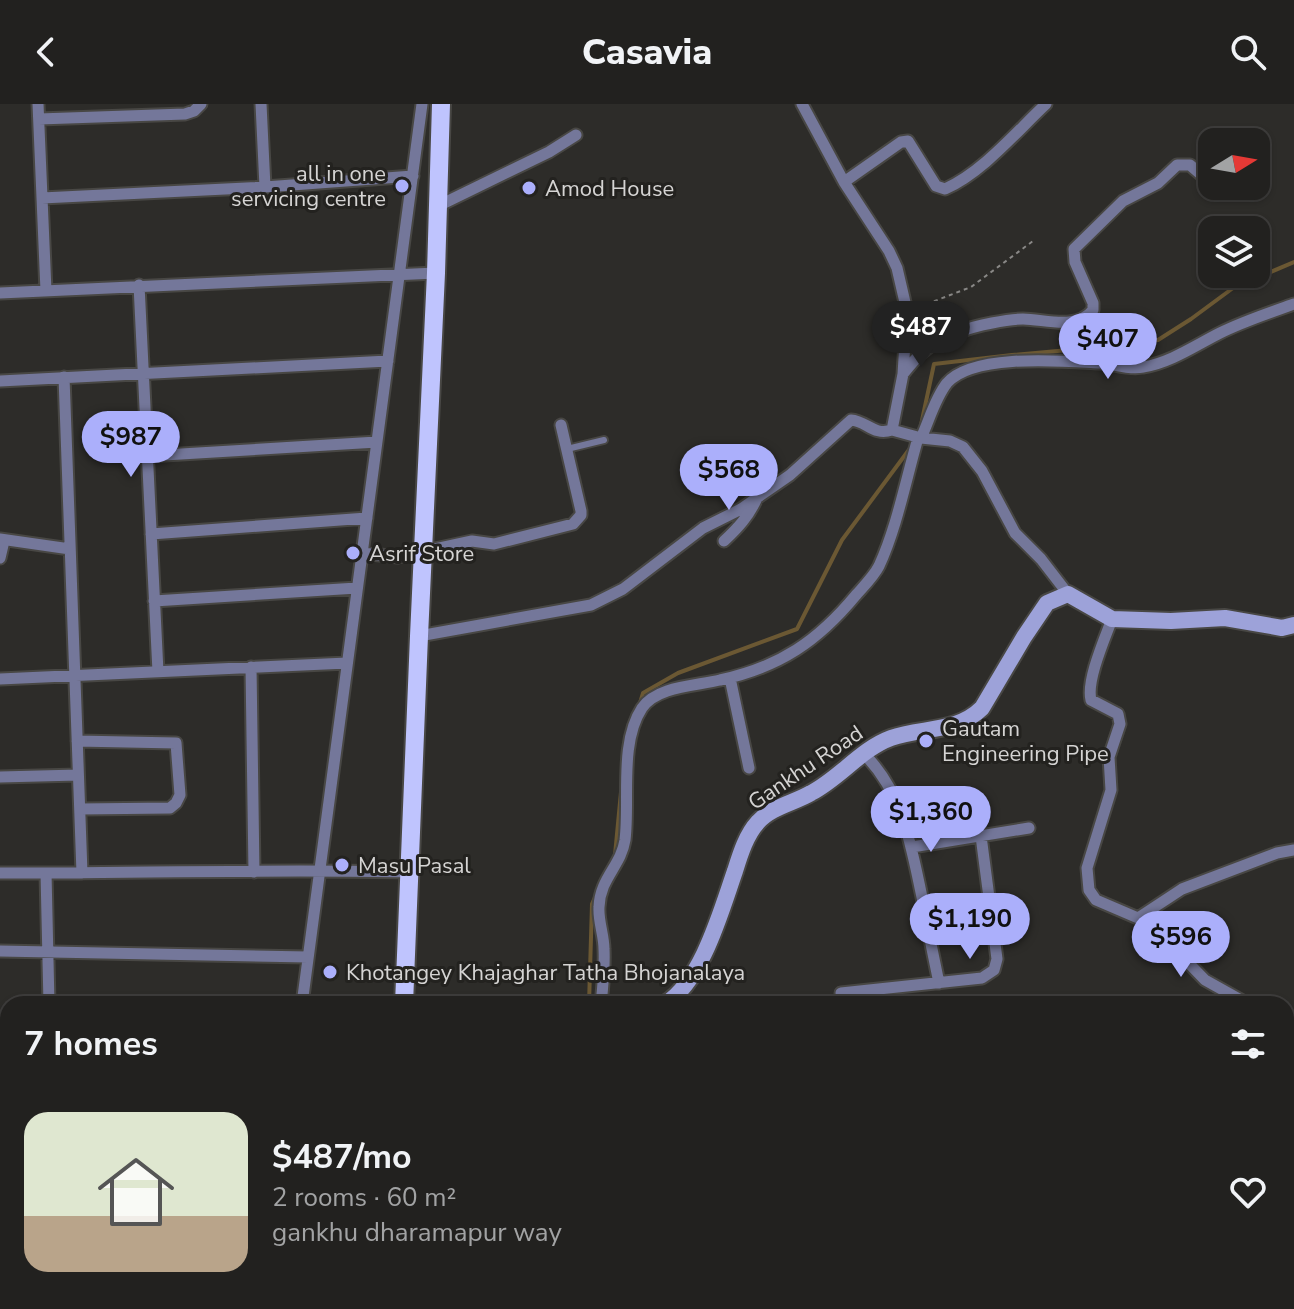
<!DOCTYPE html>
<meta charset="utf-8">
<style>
:root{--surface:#22211f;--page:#2a2928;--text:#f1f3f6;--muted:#a2a3a4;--line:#3f3e3d;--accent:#abaffb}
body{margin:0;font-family:"Nunito Sans",sans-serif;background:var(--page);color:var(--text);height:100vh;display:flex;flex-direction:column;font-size:30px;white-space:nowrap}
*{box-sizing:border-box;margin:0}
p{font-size:26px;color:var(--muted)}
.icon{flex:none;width:44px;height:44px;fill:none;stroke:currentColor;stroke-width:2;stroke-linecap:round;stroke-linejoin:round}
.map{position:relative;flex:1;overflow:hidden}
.sheet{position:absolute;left:0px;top:892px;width:1294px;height:314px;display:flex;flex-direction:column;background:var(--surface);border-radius:24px 24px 0 0;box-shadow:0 2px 6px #0004,0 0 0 2px var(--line)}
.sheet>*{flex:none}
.needle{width:52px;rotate:79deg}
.buttons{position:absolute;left:1198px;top:24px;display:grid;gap:16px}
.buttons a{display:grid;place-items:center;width:72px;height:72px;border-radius:16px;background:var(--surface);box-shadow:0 2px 6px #0004,0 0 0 2px var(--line);font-size:40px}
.price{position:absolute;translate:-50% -68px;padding:0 18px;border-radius:28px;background:var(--accent);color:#111;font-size:26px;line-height:52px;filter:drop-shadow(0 2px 4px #0008)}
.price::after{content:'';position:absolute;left:50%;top:48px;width:24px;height:18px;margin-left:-12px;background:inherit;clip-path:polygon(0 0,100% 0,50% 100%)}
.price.on{background:#222;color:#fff}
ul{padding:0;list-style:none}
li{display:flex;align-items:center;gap:24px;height:200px;padding:0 24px}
li span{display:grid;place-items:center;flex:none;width:224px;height:160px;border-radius:24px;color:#555}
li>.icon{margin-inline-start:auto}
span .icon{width:96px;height:96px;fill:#fffc;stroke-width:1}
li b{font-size:34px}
h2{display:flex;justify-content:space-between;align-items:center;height:96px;padding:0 24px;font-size:34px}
header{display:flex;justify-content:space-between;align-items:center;height:104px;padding:0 24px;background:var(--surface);font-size:36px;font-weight:800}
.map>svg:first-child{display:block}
</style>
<header><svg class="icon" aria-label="back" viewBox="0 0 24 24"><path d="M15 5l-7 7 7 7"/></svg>Casavia<svg class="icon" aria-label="search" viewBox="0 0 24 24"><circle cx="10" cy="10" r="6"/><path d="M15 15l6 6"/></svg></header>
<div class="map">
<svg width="1294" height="1205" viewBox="0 0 1294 1205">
<rect width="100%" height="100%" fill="#2d2c29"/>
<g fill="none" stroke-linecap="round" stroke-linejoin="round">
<path stroke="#6b5833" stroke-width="4" d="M921,321l13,-61 78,-9 123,-11 23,-4 33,-21 42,-31 61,-26
M639,602l4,-13 35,-20 119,-44 45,-89 69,-93
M615,751l6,-63
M589,900l3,-100 4,-9"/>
<g stroke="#484744" stroke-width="10">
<path id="lane" d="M567,345l37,-9"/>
</g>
<g stroke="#484744" stroke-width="15">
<path id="street" d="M38,0l8,187
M261,0l4,83
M802,0l42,78 45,69 8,17 10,43 -4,63 -11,56 29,8 29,3 13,6 19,24 33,62 26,26 27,35
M39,15l146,-5 9,-3 7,-7
M844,78l57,-40 7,-1 28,45 9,3c38,-17 71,-57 101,-85
M42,94l223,-11 148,-11
M438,102l111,-54 27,-17
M139,181l19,387
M0,189l436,-20
M903,270c7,-8 13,-17 21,-23 18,-15 46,-24 68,-28 10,-2 21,-4 31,-4 22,0 53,12 70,-9v-7l-18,-41 -1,-13 49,-48 35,-18 19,-18h13l22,19
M64,273l18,496
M0,277l388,-20
M921,334c8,-17 14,-40 26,-55 26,-30 116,-22 154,-20 13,1 28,7 42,4 27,-4 53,-22 77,-34 24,-12 49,-20 74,-29
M148,352l229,-14
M151,430l216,-16
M0,435l70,10
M724,437c14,-13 25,-25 33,-43
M362,449l36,4 74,-16 22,3 79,-20 8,-9v-4l-20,-86
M0,454l4,-17
M154,497l203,-13
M1112,515c-7,19 -26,62 -21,81l27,14 2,10 -11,33 2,33 -24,78 2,22 7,10 42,18 36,30 31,32 43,24
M419,532l172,-31 32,-16 80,-61 38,-19 49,-34 61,-55c16,1 22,16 41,10
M251,563l3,205
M730,574l19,90
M0,575l347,-16
M77,637l99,2 4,52 -4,8 -6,5 -90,1
M864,650c39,38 47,92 58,143 5,28 11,57 17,86
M0,673l78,-2
M912,743l117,-19
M0,769c137,0 274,-4 411,-1
M46,769l3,131
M1138,814l44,-29 95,-36 17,-3
M0,847l308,6
M841,889l141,-15 12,-8 3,-11 -16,-123
M302,900l120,-900
M601,900c2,-18 4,-36 3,-55 0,-14 -6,-28 -5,-42 1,-29 22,-41 26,-67 5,-40 -6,-97 17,-132 15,-22 54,-22 78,-28 60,-13 98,-39 136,-85 8,-9 18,-19 23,-29 18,-39 27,-87 39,-128
M1286,918l8,2
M0,921h8
M0,1001h8
M0,1077h8
M963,1198v7
M87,1205v-7
M182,1205v-7
M1112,1205v-7"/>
</g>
<g stroke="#484744" stroke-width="20">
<path id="secondary" d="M665,900c37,-23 56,-93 70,-133 5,-16 11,-36 23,-49 13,-15 36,-19 53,-29 29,-15 50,-44 80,-55 31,-11 66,-5 91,-30l42,-71 23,-34 21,-9 44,25 59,2 54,-3 57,10 12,-3
M0,1166h8
M259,1205l1,-7"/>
</g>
<g stroke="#484744" stroke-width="22">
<path id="primary" d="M404,900l15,-368 17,-363 5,-169
M391,1205v-7"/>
</g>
<path stroke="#898886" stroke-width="2" stroke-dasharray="4 4" stroke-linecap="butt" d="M919,203l52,-20 62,-46"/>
<use href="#lane" stroke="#74779a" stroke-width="6"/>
<use href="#street" stroke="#74779a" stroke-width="11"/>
<use href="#secondary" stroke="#9da2d9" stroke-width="16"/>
<use href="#primary" stroke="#bfc4fe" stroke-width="18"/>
</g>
<g fill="#abaffb" stroke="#23221f" stroke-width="3">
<circle cx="402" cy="82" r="8"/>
<circle cx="529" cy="84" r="8"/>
<circle cx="353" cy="449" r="8"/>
<circle cx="926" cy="637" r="8"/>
<circle cx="342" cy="761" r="8"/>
<circle cx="330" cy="868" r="8"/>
</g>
<g text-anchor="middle" stroke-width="6" stroke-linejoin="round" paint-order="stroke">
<g font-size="22" fill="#d5d4d3" stroke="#23221f" text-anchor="start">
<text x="386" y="77" text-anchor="end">all in one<tspan x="386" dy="25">servicing centre</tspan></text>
<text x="545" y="92">Amod House</text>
<text x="369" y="457">Asrif Store</text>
<text x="942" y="632">Gautam<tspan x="942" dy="25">Engineering Pipe</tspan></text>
<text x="358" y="769">Masu Pasal</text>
<text x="346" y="876">Khotangey Khajaghar Tatha Bhojanalaya</text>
</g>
<g font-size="22" fill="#d5d4d3" stroke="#23221f">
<text transform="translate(805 663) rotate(-34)" y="8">Gankhu Road</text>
</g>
</g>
</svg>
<div class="buttons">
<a><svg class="needle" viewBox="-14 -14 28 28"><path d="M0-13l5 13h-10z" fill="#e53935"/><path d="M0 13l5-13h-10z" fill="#a2a3a4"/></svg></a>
<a><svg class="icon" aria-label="layers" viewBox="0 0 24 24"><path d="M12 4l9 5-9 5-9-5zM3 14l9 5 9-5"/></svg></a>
</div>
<b class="price on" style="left:921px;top:265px">$487</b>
<b class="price" style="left:1108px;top:277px">$407</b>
<b class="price" style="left:131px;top:375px">$987</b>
<b class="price" style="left:729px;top:408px">$568</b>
<b class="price" style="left:931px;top:750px">$1,360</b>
<b class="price" style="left:970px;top:857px">$1,190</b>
<b class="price" style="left:1181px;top:875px">$596</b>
<section class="sheet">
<h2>7 homes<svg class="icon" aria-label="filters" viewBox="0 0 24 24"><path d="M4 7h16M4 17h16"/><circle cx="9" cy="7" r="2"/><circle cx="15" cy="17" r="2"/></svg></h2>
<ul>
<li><span style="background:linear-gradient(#dfe7d0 65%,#b9a48a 0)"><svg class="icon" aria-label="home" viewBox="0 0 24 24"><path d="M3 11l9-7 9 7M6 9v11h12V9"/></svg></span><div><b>$487/mo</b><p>2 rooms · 60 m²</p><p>gankhu dharamapur way</p></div><svg class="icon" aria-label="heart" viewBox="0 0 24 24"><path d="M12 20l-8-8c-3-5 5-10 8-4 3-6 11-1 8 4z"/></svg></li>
</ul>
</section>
</div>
